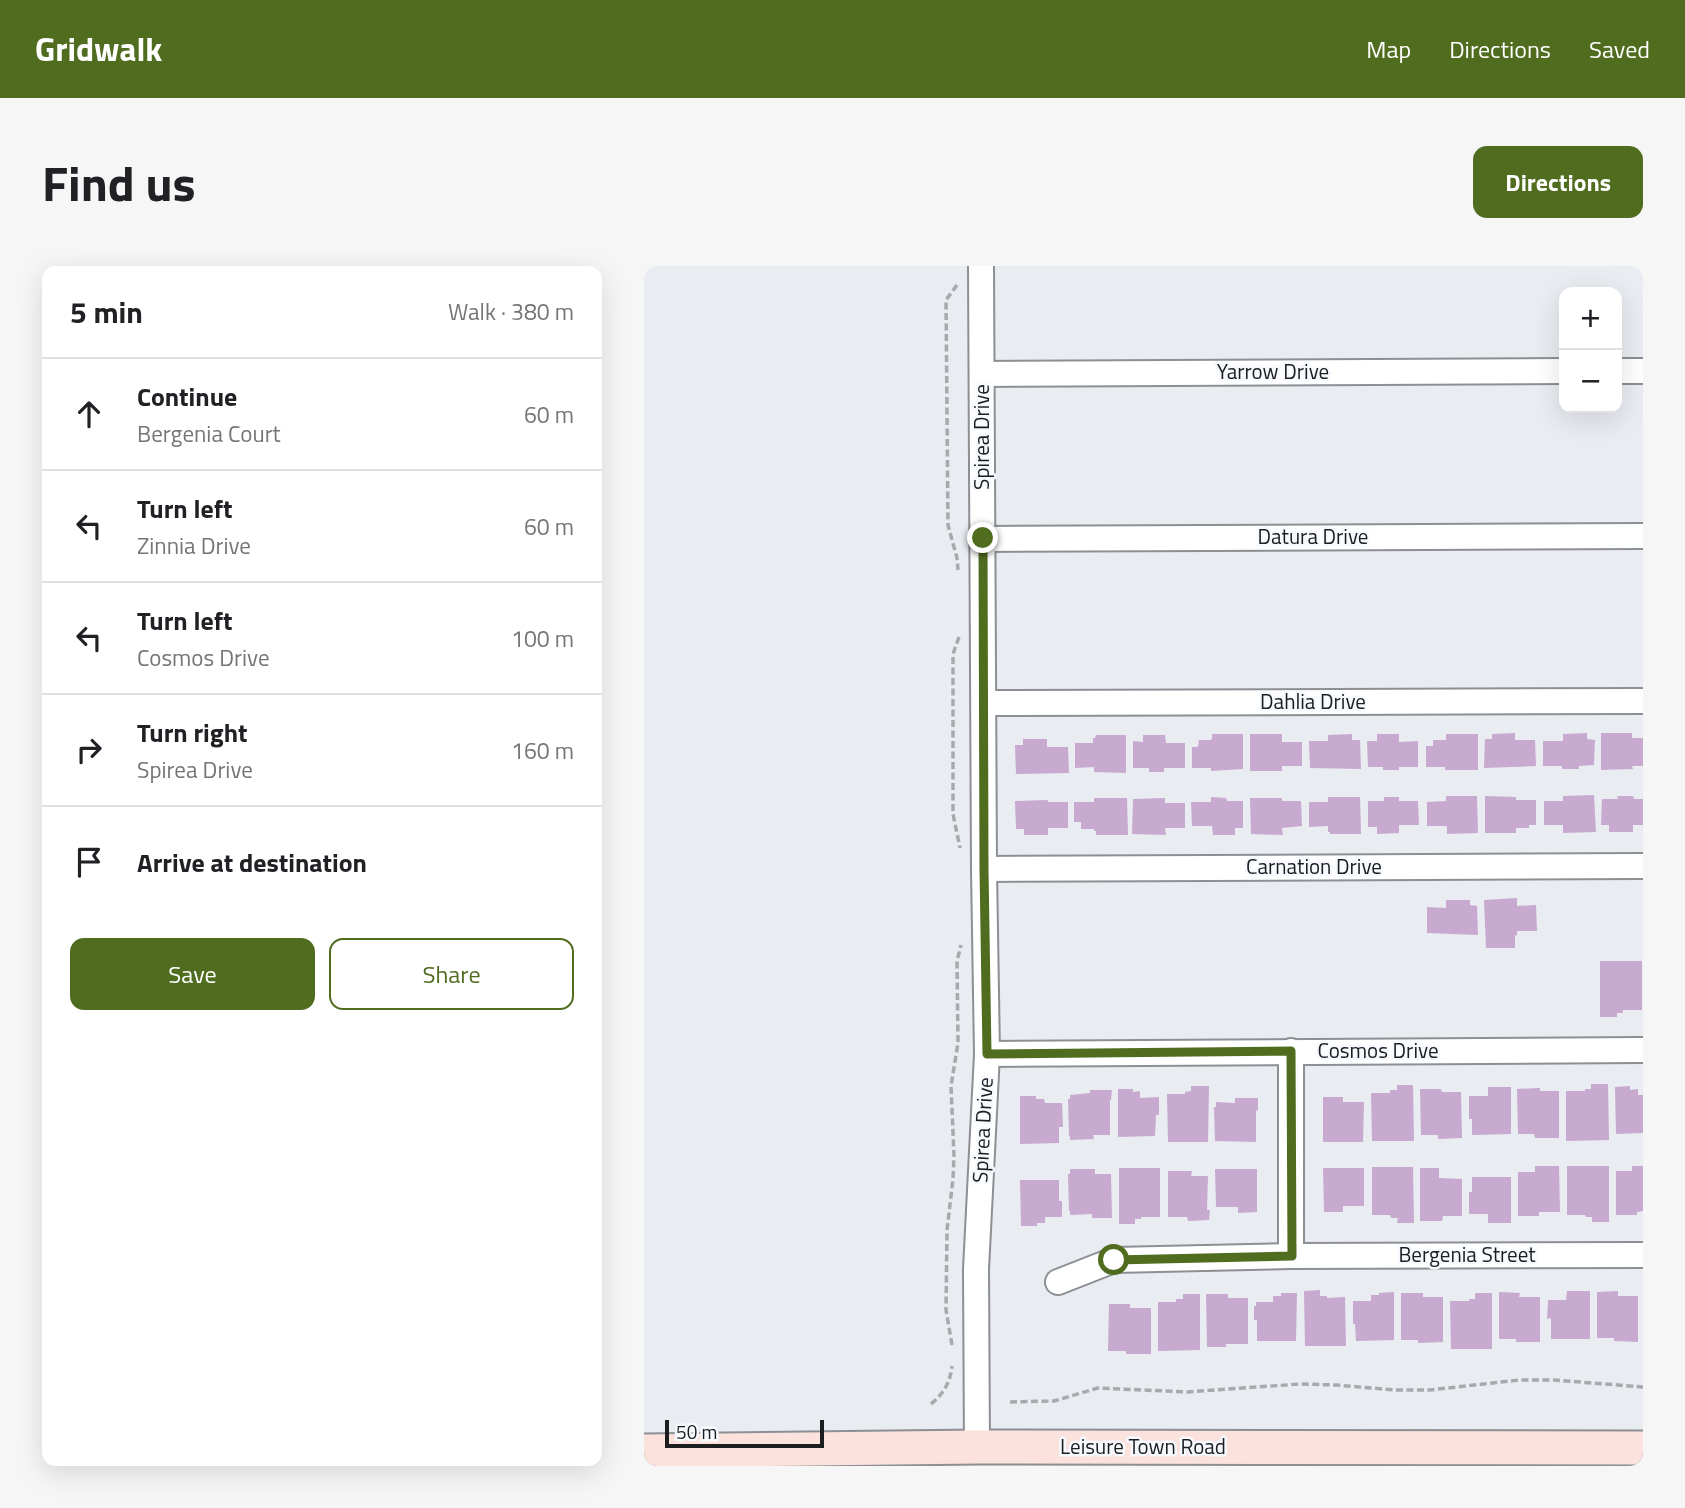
<!DOCTYPE html>
<html lang="en">
<head>
<meta charset="utf-8">
<style>
  :root { --surface:#fff; --page:#f6f6f6; --text:#202124; --muted:#757577; --line:#e0e0e0; --accent:#506c1f }
  body { margin:0; font-family:"Titillium Web",sans-serif; background:var(--page); color:var(--text) }
  .controls { position:absolute; right:21px; top:21px; display:grid; overflow:hidden; border-radius:14px; box-shadow:0 7px 28px #0002 }
  .controls button { width:63px; height:63px; display:grid; place-items:center; padding:0; border:0; border-bottom:2px solid var(--line); background:var(--surface); color:var(--text); font:35px sans-serif }
  .scale { position:absolute; left:21px; bottom:18px; width:159px; box-sizing:border-box; padding-left:7px; border:4px solid #1c1d1f; border-top:0; font-size:19px; line-height:24px; white-space:nowrap; color:#1c1d1f; -webkit-text-stroke:5px #f6faff; paint-order:stroke }
  .stop { position:absolute; width:21px; height:21px; margin:-16px; border:5px solid #506c1f; border-radius:50%; background:#fff }
  .stop.end { background:#506c1f; border-color:#fff; box-shadow:0 2px 7px #0008 }
  .list { margin:0; padding:0; list-style:none }
  h2 { display:flex; justify-content:space-between; align-items:center; height:91px; margin:0; padding:0 28px; font-size:30px }
  h2 small { font-size:23px; font-weight:400; color:var(--muted) }
  .list li { display:grid; grid-template-columns:46px 1fr auto; gap:21px; align-items:center; box-sizing:border-box; height:112px; padding:0 28px; border-top:2px solid var(--line) }
  .list b { display:block; font-size:26px; white-space:nowrap }
  .list p { margin:0; font-size:23px; white-space:nowrap; color:var(--muted) }
  .list em { font-size:23px; font-style:normal; color:var(--muted) }
  .actions { display:flex; gap:14px; padding:21px 28px }
  .actions a { flex:1; padding:16px 0; border:2px solid var(--accent); border-radius:14px; text-align:center; font-size:24px; color:var(--accent) }
  .actions .main { background:var(--accent); color:#fff }
  .icon { flex:none; width:38px; height:38px; fill:none; stroke:currentColor; stroke-width:2; stroke-linecap:round; stroke-linejoin:round }
  .map { position:relative; flex:none; width:999px; height:1200px; overflow:hidden; border-radius:14px }
  header { display:flex; align-items:center; gap:42px; box-sizing:border-box; height:98px; padding:0 35px; background:var(--accent); color:#fff }
  header strong { font-size:33px }
  nav { display:flex; gap:38px; margin-inline-start:auto; font-size:24px }
  .intro { display:flex; align-items:center; justify-content:space-between; box-sizing:border-box; height:168px; padding:0 42px }
  h1 { margin:0; font-size:49px }
  .button { padding:18px 32px; border-radius:14px; background:var(--accent); color:#fff; font-size:24px; font-weight:700 }
  main { display:flex; gap:42px; padding:0 42px }
  aside { flex:1; background:var(--surface); border-radius:14px; box-shadow:0 7px 28px #0002 }
  .map>svg:first-child { display:block }
  .building { fill:#c8a9d0 }
  .lines { fill:none; stroke-linecap:round; stroke-linejoin:round }
  .minor-casing { stroke:#8c8f93; stroke-width:28 }
  .secondary-casing { stroke:#8c8f93; stroke-width:37 }
  .path { stroke:#a7a9ad; stroke-width:3.5; stroke-dasharray:7 3.5; stroke-linecap:butt }
  .minor { stroke:#fff; stroke-width:24 }
  .secondary { stroke:#fbe2dd; stroke-width:33 }
  .route { stroke:#506c1f; stroke-width:9 }
  .labels { text-anchor:middle; stroke-width:5; stroke-linejoin:round; paint-order:stroke }
  .street-label { font-size:21px; fill:#1c1d1f; stroke:#f6faff }
</style>
</head>
<body>
<header>
<strong>Gridwalk</strong>
<nav><a>Map</a><a>Directions</a><a>Saved</a></nav>
</header>
<div class="intro"><h1>Find us</h1><a class="button">Directions</a></div>
<main>
<aside>
<h2>5 min<small>Walk · 380 m</small></h2>
<ul class="list">
<li><svg class="icon" aria-label="ahead" viewBox="0 0 24 24"><path d="M12 20V5M6 11l6-6 6 6"/></svg><div><b>Continue</b><p>Bergenia Court</p></div><em>60 m</em></li>
<li><svg class="icon" aria-label="left" viewBox="0 0 24 24"><path d="M17 20v-9H6M10 6l-5 5 5 5"/></svg><div><b>Turn left</b><p>Zinnia Drive</p></div><em>60 m</em></li>
<li><svg class="icon" aria-label="left" viewBox="0 0 24 24"><path d="M17 20v-9H6M10 6l-5 5 5 5"/></svg><div><b>Turn left</b><p>Cosmos Drive</p></div><em>100 m</em></li>
<li><svg class="icon" aria-label="right" viewBox="0 0 24 24"><path d="M7 20v-9h11M14 6l5 5-5 5"/></svg><div><b>Turn right</b><p>Spirea Drive</p></div><em>160 m</em></li>
<li><svg class="icon" aria-label="arrive" viewBox="0 0 24 24"><path d="M6 21V4h12l-3 4 3 4H6"/></svg><div><b>Arrive at destination</b></div></li>
</ul>
<div class="actions"><a class="main">Save</a><a>Share</a></div>
</aside>
<div class="map">
<svg width="999" height="1200" viewBox="0 0 999 1200">
  <rect width="100%" height="100%" fill="#e9ecf1"/>
  <g class="building">
    <polygon points="871,467 871,474 891,474 892,500 840,502 841,473 848,473 848,468"/>
    <polygon points="943,467 943,473 951,474 950,499 935,500 935,503 918,503 918,500 899,500 899,475 919,475 919,468"/>
    <polygon points="957,467 988,467 988,472 999,472 999,500 988,500 989,503 957,504"/>
    <polygon points="568,468 599,468 599,503 567,505 567,502 548,502 548,481 554,481 555,474 566,474 568,473"/>
    <polygon points="606,468 638,468 638,476 658,476 658,500 638,500 638,505 606,505"/>
    <polygon points="708,468 708,474 716,474 717,503 666,502 665,475 684,475 684,469"/>
    <polygon points="733,468 755,468 755,476 774,475 774,501 755,501 755,504 739,504 739,501 724,501 723,475 733,475"/>
    <polygon points="802,468 834,468 834,504 801,504 801,501 782,501 782,480 789,480 789,474 802,474"/>
    <polygon points="452,469 482,469 482,507 450,506 450,501 431,502 431,477 449,477 449,472 451,472"/>
    <polygon points="499,469 521,469 522,477 541,477 541,502 520,502 520,506 505,506 505,502 489,502 489,475 499,476"/>
    <polygon points="379,473 403,473 403,481 424,481 425,507 372,508 371,479 379,479"/>
    <polygon points="950,529 952,566 919,567 919,559 900,559 900,535 919,535 919,530"/>
    <polygon points="802,530 833,530 834,567 803,568 803,560 783,560 783,536 802,535"/>
    <polygon points="841,530 872,531 872,534 892,534 892,559 885,559 885,562 872,562 872,567 841,567"/>
    <polygon points="973,530 989,530 990,533 999,533 999,559 989,559 989,566 965,566 965,559 957,559 958,533 974,533"/>
    <polygon points="567,531 582,532 583,535 599,535 599,562 591,562 591,569 569,569 568,560 548,560 547,536 567,536"/>
    <polygon points="684,531 716,531 717,568 686,568 686,566 684,566 684,560 665,561 665,536 684,536"/>
    <polygon points="740,531 755,531 755,535 774,535 775,559 755,559 755,567 733,568 733,561 724,561 724,535 740,535"/>
    <polygon points="450,532 483,532 484,569 452,569 452,565 450,565 450,563 437,563 437,556 430,556 430,536 450,536"/>
    <polygon points="521,532 521,537 541,537 541,562 521,562 522,569 488,568 489,533"/>
    <polygon points="606,532 638,532 638,535 657,535 658,560 638,562 639,569 607,568"/>
    <polygon points="404,534 404,536 424,536 424,562 404,562 404,569 380,569 380,563 372,563 371,535"/>
    <polygon points="873,632 873,640 892,639 893,665 873,665 873,670 871,669 871,682 842,682 840,634"/>
    <polygon points="802,634 826,634 826,639 833,640 834,669 783,667 783,641 802,642"/>
    <polygon points="956,695 998,695 998,744 979,744 979,747 973,747 973,751 956,751"/>
    <polygon points="947,818 964,818 965,874 922,875 922,825 941,825 941,823 947,823"/>
    <polygon points="753,819 769,819 770,875 728,875 727,827 746,827 746,824 753,824"/>
    <polygon points="547,820 565,820 564,876 524,876 523,828 541,828 541,826 547,825"/>
    <polygon points="986,820 986,824 994,823 994,829 999,829 999,867 972,868 971,821"/>
    <polygon points="844,821 867,821 867,868 828,869 828,853 825,853 825,830 844,830"/>
    <polygon points="896,822 896,825 915,825 915,872 891,872 890,868 874,868 873,823"/>
    <polygon points="474,823 489,823 489,826 496,825 496,832 515,831 515,849 512,849 511,870 474,871"/>
    <polygon points="776,823 797,823 798,826 817,826 818,872 794,873 794,869 777,869"/>
    <polygon points="446,824 468,824 467,834 466,834 466,869 449,869 450,873 426,874 426,870 425,870 424,833 426,833 426,829 446,827"/>
    <polygon points="376,830 392,830 392,833 400,833 401,837 418,837 419,861 415,861 415,877 376,878"/>
    <polygon points="679,831 699,831 699,836 720,836 719,876 679,876"/>
    <polygon points="591,832 614,832 614,844 612,845 612,876 571,875 570,841 572,841 572,836 591,837"/>
    <polygon points="891,900 915,900 916,946 895,946 895,950 874,950 874,906 891,906"/>
    <polygon points="923,900 965,900 965,956 948,956 948,951 942,951 941,949 923,949"/>
    <polygon points="988,900 999,900 999,945 993,946 993,949 972,949 972,905 988,905"/>
    <polygon points="728,901 769,901 770,957 753,957 754,952 747,952 746,949 728,949"/>
    <polygon points="475,902 516,902 516,951 497,951 497,953 491,953 491,958 475,958"/>
    <polygon points="679,902 720,902 720,940 699,940 699,946 680,946"/>
    <polygon points="776,902 795,902 795,912 818,913 818,950 799,950 798,955 776,955"/>
    <polygon points="426,903 451,903 451,908 467,908 468,952 448,952 448,948 426,949 426,945 425,945 424,908 426,908"/>
    <polygon points="571,903 613,903 613,946 594,947 594,941 572,941"/>
    <polygon points="524,905 548,905 547,910 564,910 563,944 566,944 565,954 544,955 543,951 524,951"/>
    <polygon points="828,911 867,911 867,957 844,957 844,948 825,948 825,926 828,926"/>
    <polygon points="376,914 415,914 415,935 418,935 418,951 401,951 401,957 393,957 393,960 377,960"/>
    <polygon points="676,1024 676,1030 683,1030 683,1032 701,1031 702,1080 661,1080 660,1025"/>
    <polygon points="923,1025 946,1025 946,1073 907,1073 907,1052 903,1053 904,1034 922,1034"/>
    <polygon points="974,1025 974,1030 994,1030 994,1076 970,1075 970,1072 953,1072 953,1026"/>
    <polygon points="750,1026 750,1074 712,1075 711,1058 709,1058 709,1035 727,1035 727,1029 735,1029 735,1027"/>
    <polygon points="855,1026 876,1027 875,1031 896,1031 896,1076 872,1076 872,1073 855,1073"/>
    <polygon points="637,1027 653,1027 652,1075 613,1075 613,1054 610,1054 610,1040 612,1040 612,1036 629,1036 629,1030 637,1030"/>
    <polygon points="757,1027 779,1027 779,1031 799,1031 799,1076 774,1077 774,1074 757,1074"/>
    <polygon points="831,1027 848,1027 848,1083 807,1083 806,1035 825,1035 825,1033 831,1033"/>
    <polygon points="539,1028 556,1028 556,1084 514,1085 514,1036 532,1036 532,1033 539,1033"/>
    <polygon points="562,1028 584,1028 584,1032 604,1032 604,1078 582,1078 582,1081 563,1081"/>
    <polygon points="465,1038 486,1038 486,1042 507,1042 507,1088 482,1088 482,1085 464,1085"/>
  </g>
  <g class="lines">
    <defs>
      <g id="minor">
        <polyline points="973,105 999,105"/>
        <polyline points="338,108 920,105"/>
        <polyline points="339,273 999,270"/>
        <polyline points="340,437 999,435"/>
        <polyline points="340,603 999,600"/>
        <polyline points="647,785 647,990"/>
        <polyline points="343,788 999,784"/>
        <polyline points="414,1016 470,994 647,990 999,989"/>
        <polyline points="333,1181 332,1003 343,788 340,603 337,0"/>
      </g>
      <polyline id="secondary" points="0,1185 333,1181 999,1182"/>
    </defs>
    <use href="#minor" class="minor-casing"/>
    <use href="#secondary" class="secondary-casing"/>
    <g class="path">
      <polyline points="313,19 302,34 304,259 313,292 314,304"/>
      <polyline points="315,371 309,388 309,548 316,582"/>
      <polyline points="308,1079 302,1044 303,964 309,913 310,890 307,820 314,777 313,695 317,679"/>
      <polyline points="366,1136 410,1135 454,1122 544,1126 656,1118 692,1119 751,1124 786,1124 875,1114 910,1114 999,1121"/>
      <path d="M287 1138C300 1127 306 1117 308 1100"/>
    </g>
    <use href="#minor" class="minor"/>
    <use href="#secondary" class="secondary"/>
  </g>
  <g class="lines">
    <polyline class="route" points="339,272 340,603 343,788 647,785 648,990 470,994"/>
  </g>
  <g class="labels">
    <g class="street-label">
      <text x="629" y="113">Yarrow Drive</text>
      <text transform="translate(338 171) rotate(-90)" y="7">Spirea Drive</text>
      <text x="669" y="278">Datura Drive</text>
      <text x="669" y="443">Dahlia Drive</text>
      <text x="670" y="608">Carnation Drive</text>
      <text x="734" y="792">Cosmos Drive</text>
      <text transform="translate(339 864) rotate(-87)" y="7">Spirea Drive</text>
      <text x="823" y="996">Bergenia Street</text>
      <text x="499" y="1188">Leisure Town Road</text>
    </g>
  </g>
</svg>
<div class="controls">
<button>+</button>
<button>−</button>
</div>
<div class="scale">50 m</div>
<div class="stop" style="left:470px;top:994px"></div>
<div class="stop end" style="left:339px;top:272px"></div>
</div>
</main>
</body>
</html>
